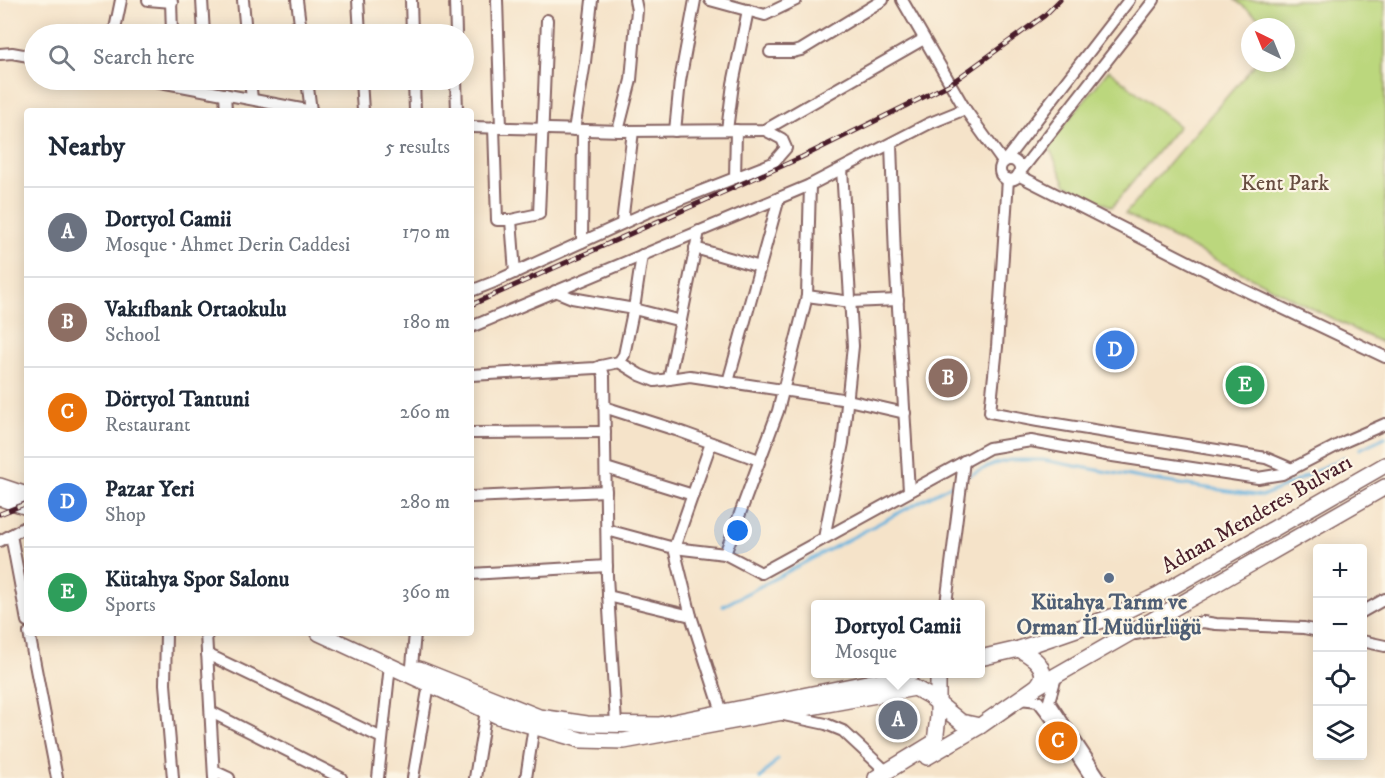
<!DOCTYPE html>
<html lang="en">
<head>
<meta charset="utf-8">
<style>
  :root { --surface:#fff; --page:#f2f2f3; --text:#1f2937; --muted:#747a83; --line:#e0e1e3; --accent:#0f766e }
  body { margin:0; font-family:"IM FELL DW Pica",serif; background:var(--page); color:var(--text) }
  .controls { position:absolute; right:18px; bottom:18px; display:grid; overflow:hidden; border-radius:6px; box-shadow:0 3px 15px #0003 }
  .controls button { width:54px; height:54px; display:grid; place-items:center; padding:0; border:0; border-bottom:2px solid var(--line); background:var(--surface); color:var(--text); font:30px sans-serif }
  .compass { position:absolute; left:1241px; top:18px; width:54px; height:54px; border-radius:50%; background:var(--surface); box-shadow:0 3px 15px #0003; rotate:317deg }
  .you { position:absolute; left:738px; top:531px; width:21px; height:21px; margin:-15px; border:4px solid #fff; border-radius:50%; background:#1a73e8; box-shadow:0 0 0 9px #1a73e833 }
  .badge { display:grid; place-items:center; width:39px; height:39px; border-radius:50%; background:var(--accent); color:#fff; font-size:20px; font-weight:700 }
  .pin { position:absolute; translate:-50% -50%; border:3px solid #fff; box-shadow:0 2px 6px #0006 }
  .popup { position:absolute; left:811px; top:600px; width:174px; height:78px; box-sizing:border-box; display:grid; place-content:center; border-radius:6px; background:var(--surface); filter:drop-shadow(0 2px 4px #0005); font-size:20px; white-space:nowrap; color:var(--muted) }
  .popup b { font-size:22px; color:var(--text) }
  .popup::after { content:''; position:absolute; left:50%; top:100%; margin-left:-12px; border:12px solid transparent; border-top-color:var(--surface) }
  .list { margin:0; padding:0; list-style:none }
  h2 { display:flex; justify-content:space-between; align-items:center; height:78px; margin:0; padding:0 24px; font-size:26px }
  h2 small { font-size:20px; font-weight:400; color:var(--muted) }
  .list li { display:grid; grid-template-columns:39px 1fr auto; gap:18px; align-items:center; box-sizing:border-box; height:90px; padding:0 24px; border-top:2px solid var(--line) }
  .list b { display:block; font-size:22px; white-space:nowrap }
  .list p { margin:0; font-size:20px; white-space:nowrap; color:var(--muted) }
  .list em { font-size:20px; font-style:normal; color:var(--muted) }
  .icon { flex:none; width:33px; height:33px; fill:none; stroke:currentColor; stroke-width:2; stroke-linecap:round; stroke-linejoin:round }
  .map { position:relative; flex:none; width:1385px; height:778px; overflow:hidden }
  .search { position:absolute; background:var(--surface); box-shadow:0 3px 15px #0003; left:24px; top:24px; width:450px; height:66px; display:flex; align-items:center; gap:15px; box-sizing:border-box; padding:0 21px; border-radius:33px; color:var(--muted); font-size:22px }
  .panel { position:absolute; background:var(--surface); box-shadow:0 3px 15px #0003; left:24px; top:108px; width:450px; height:528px; border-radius:6px }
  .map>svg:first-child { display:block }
  .green { fill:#bbd77d; stroke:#827b54; stroke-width:1.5 }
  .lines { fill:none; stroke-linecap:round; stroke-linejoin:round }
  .stream { stroke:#64b1de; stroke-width:3 }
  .minor-casing { stroke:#866462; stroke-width:14 }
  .secondary-casing { stroke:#866462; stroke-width:18 }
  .minor { stroke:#fff; stroke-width:10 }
  .secondary { stroke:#fff; stroke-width:15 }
  .rail-casing { stroke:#4a1f2b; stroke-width:5 }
  .rail { stroke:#fcf5e5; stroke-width:3; stroke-dasharray:9; stroke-linecap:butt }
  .service-dot { fill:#5c6f8a; stroke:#fcf5e5; stroke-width:2 }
  .labels { text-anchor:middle; stroke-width:4.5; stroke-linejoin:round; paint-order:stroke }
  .park-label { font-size:22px; fill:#664d40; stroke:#fcf5e5 }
  .street-label { font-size:22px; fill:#4a1f2b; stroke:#fcf5e5 }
  .service-label { font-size:22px; font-weight:bold; fill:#4e5e75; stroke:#fcf5e5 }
</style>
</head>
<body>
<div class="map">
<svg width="1385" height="778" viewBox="0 0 1385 778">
  <rect width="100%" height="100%" fill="#fcf5e5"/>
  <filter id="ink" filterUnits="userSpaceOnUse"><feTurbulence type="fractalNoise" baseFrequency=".0167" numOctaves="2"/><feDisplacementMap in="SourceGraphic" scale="12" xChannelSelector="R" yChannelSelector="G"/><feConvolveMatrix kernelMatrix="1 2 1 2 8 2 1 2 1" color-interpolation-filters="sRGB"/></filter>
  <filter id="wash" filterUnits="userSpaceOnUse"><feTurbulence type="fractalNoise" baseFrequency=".008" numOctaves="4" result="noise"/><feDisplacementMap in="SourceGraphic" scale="24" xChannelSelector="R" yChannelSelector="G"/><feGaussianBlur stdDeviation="1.35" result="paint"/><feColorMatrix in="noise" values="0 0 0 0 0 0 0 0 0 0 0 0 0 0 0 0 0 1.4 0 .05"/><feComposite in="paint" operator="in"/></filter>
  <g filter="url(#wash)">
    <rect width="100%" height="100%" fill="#f5e3c9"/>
    <g class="green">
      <polygon points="1235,0 1385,0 1385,344 1359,332 1125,214 1256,63 1286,63 1286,27 1271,27"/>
      <polygon points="1109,70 1179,126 1112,207 1066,185 1048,145"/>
    </g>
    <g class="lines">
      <g class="stream">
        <polyline points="1360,449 1385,437"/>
        <polyline points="970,475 994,464 1010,460 1043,460 1146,479 1262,496 1290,484 1344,457"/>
        <polyline points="723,606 955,483"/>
        <polyline points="760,778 778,759"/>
      </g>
    </g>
  </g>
  <g filter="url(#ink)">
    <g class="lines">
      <defs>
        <g id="minor">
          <polyline points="148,0 172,2"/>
          <polyline points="171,0 172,34"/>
          <polyline points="202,0 204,34"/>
          <polyline points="243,0 246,34"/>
          <polyline points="297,0 301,32"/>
          <polyline points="358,0 360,34"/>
          <polyline points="411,0 412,34"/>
          <polyline points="455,0 456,34"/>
          <polyline points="497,0 501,128"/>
          <polyline points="710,0 765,15 796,0"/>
          <polyline points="902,0 965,109 1003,162"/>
          <polyline points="114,34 121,0"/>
          <polyline points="212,34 246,33 300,27"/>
          <polyline points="770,52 793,52 801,50 883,0"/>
          <polyline points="0,54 12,53 34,57"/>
          <polyline points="150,80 312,111"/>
          <polyline points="250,80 252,99"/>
          <polyline points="307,80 311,111"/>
          <polyline points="361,80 363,111"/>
          <polyline points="414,80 415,111"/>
          <polyline points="456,80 457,111"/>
          <polyline points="225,94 226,111"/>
          <polyline points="471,127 623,131 765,130 924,39"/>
          <polyline points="494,127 497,220 511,220 515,273"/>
          <polyline points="574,130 585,62 592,0"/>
          <polyline points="727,130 733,84 748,10"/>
          <polyline points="618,131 631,80 637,10 635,0"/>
          <polyline points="675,131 680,81 695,0"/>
          <polyline points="891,144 895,258 909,491"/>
          <circle cx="1010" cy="170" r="10"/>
          <polyline points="1004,162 1129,0"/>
          <polyline points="1020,172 1154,0"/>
          <polyline points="1018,175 1240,288 1385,357"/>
          <polyline points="735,178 736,130"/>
          <polyline points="1008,179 997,347 990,412 1038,421 1266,458 1292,469"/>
          <polyline points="511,220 539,214 547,20"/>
          <polyline points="622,223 633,131"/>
          <polyline points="582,242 583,130"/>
          <polyline points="695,248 760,267"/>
          <polyline points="471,291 494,282 648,212 773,163 786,148 782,139 765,130"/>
          <polyline points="555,291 572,298 634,309 681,321"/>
          <polyline points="807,296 851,302 898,300"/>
          <polyline points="471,327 810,185 928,124 965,109"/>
          <polyline points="619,362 640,375 655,381 690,376 848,400 905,413"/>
          <polyline points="601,366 619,362 624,355 635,302 642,255"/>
          <polyline points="471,375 596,368 601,366 604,376 607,576 616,724"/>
          <polyline points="669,379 699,231"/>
          <polyline points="728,382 779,198"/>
          <polyline points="604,407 676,430 759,460"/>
          <polyline points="471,433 605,432"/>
          <polyline points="711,443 674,548 725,554 778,411 807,296 810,185"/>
          <polyline points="606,468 693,495"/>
          <polyline points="471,497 606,491"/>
          <polyline points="607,530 674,548 691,616 722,712"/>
          <polyline points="11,535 27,621"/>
          <polyline points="824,538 843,443 853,346 842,169"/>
          <polyline points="0,541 27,526"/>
          <polyline points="725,554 761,573 989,448 1031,441 1106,455 1258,478 1282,474 1346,441 1385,424"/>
          <polyline points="471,574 607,566"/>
          <polyline points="608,596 691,616"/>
          <polyline points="946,604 964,461"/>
          <polyline points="1362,612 1385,599"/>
          <polyline points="29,633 57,778"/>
          <polyline points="166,633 165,684 173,778"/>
          <polyline points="206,633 214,778"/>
          <polyline points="1135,634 1203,622 1216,624 1304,628 1318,631"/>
          <polyline points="1362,641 1385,646"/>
          <polyline points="207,654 382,738"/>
          <polyline points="412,666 415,633"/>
          <polyline points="1056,677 1049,701 1100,778"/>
          <polyline points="1020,699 1038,701 1062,732"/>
          <polyline points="211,712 341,778"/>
          <polyline points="784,715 826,724 843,731 887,772"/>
          <polyline points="1078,758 1091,778"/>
          <polyline points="214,771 229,778"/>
          <polyline points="378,778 390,665"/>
          <polyline points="413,778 429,684"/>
          <polyline points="475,778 486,710"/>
          <polyline points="526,778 534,726"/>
        </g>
        <g id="secondary">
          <polyline points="0,486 27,495"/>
          <polyline points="0,498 27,507"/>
          <polyline points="319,633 498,716 581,740 624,741 915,688 929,696 961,722 980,726 1036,687 1385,487"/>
          <path d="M1019 649C1029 655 1046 664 1042 679 1042 679 1037 687 1036 687"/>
          <polyline points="980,658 1019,649 1117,615 1158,595 1385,465"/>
          <polyline points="419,669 539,717 587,724 659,725 911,674"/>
          <polyline points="927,757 980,726"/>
          <polyline points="876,778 935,742 938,717 938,674"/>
        </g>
      </defs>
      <use href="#minor" class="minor-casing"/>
      <use href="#secondary" class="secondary-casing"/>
      <use href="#minor" class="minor"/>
      <use href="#secondary" class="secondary"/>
      <defs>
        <g id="rail">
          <polyline points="471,305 802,157 950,84 1044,16 1060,0"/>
          <polyline points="0,514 27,503"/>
        </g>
      </defs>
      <use href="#rail" class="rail-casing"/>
      <use href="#rail" class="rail"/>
    </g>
  </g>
  <circle class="service-dot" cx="1109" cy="578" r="6"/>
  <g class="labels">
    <g class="park-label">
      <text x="1285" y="190">Kent Park</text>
    </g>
    <g class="street-label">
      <text transform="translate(1256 513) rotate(-30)" y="8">Adnan Menderes Bulvarı</text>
    </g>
    <g class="service-label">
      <text x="1109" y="609">Kütahya Tarım ve<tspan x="1109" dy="25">Orman İl Müdürlüğü</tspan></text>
    </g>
  </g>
</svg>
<div class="controls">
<button>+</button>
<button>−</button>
<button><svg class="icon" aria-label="locate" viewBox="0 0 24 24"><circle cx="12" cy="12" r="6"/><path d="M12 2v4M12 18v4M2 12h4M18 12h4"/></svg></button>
<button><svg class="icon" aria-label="layers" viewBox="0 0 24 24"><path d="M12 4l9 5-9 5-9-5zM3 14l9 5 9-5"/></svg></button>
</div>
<svg class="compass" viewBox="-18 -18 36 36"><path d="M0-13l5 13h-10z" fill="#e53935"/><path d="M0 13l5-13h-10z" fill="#747a83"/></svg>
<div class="you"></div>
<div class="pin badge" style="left:898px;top:720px;background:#6b7280">A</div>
<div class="popup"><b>Dortyol Camii</b>Mosque</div>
<div class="pin badge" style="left:948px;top:378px;background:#8d6e63">B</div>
<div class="pin badge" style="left:1058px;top:741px;background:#e8710a">C</div>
<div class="pin badge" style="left:1115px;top:350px;background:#3f7fe0">D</div>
<div class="pin badge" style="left:1245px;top:385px;background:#2e9e5b">E</div>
<div class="search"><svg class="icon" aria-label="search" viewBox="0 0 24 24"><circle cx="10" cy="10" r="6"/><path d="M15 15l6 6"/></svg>Search here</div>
<section class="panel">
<h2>Nearby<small>5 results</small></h2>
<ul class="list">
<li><span class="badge" style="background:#6b7280">A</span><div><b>Dortyol Camii</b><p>Mosque · Ahmet Derin Caddesi</p></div><em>170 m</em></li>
<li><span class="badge" style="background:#8d6e63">B</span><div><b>Vakıfbank Ortaokulu</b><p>School</p></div><em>180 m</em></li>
<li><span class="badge" style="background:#e8710a">C</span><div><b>Dörtyol Tantuni</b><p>Restaurant</p></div><em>260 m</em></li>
<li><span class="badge" style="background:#3f7fe0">D</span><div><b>Pazar Yeri</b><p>Shop</p></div><em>280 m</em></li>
<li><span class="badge" style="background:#2e9e5b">E</span><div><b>Kütahya Spor Salonu</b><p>Sports</p></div><em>360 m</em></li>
</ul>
</section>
</div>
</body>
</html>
